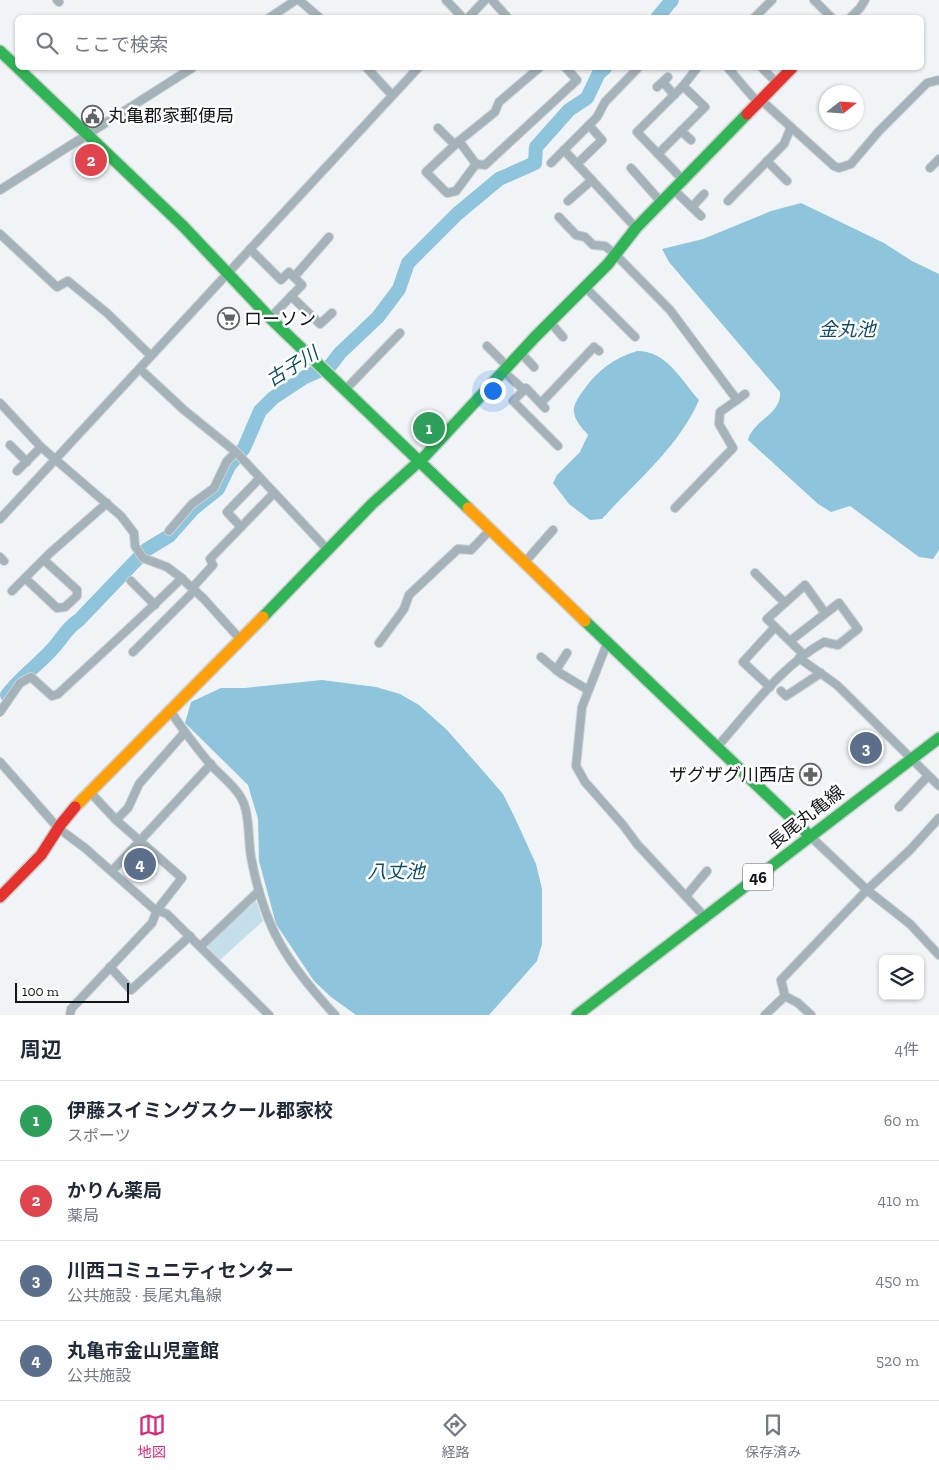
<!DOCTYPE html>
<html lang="ja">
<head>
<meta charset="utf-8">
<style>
  :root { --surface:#fff; --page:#f2f2f3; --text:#1f2937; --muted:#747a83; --line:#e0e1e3; --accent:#db2777 }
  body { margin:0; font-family:"Zilla Slab","Noto Sans JP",serif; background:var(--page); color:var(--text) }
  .controls { position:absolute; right:15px; bottom:15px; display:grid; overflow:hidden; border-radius:8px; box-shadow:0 1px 4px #0004 }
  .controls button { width:45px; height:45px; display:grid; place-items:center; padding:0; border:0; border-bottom:1px solid var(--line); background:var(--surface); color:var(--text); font:25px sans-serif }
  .compass { position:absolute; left:819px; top:85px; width:45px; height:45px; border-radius:50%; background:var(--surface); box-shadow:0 1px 4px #0004; rotate:73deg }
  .scale { position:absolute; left:15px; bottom:12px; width:114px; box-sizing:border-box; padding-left:5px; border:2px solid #141719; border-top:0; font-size:14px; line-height:18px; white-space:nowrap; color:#141719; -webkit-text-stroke:4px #fff; paint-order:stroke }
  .you { position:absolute; left:492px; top:390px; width:18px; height:18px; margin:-12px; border:4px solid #fff; border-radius:50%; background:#1a73e8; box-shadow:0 0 0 8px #1a73e833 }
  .badge { display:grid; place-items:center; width:32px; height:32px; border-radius:50%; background:var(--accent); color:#fff; font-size:16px; font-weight:700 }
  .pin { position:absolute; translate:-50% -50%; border:2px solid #fff; box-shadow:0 1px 5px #0006 }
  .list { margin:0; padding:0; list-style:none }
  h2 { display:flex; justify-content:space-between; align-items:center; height:65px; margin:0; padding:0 20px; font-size:21px }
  h2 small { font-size:16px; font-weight:400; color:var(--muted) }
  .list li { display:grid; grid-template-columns:32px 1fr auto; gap:15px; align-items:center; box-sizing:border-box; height:80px; padding:0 20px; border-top:1px solid var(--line) }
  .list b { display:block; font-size:19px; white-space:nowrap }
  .list p { margin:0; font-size:16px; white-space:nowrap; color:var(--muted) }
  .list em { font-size:16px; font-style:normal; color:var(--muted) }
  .icon { flex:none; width:28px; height:28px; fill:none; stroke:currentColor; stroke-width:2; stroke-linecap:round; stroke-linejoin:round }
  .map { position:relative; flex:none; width:939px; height:1015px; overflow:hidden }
  .search { position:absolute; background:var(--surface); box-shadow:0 1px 4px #0004; left:15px; right:15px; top:15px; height:55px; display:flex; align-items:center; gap:12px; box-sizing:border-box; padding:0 18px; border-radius:8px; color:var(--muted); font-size:19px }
  .sheet { height:385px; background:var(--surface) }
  nav { display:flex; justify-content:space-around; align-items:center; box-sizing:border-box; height:70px; border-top:1px solid var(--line); background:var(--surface); font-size:14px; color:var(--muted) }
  nav a { display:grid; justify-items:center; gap:2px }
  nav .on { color:var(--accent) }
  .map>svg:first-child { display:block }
  .green { fill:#c5dfea }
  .water { fill:#8fc5dc }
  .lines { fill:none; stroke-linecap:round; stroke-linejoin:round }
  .river { stroke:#8fc5dc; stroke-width:14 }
  .street-casing { stroke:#ced1d2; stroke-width:10 }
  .fast-casing { stroke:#ced1d2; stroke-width:14 }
  .slow-casing { stroke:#ced1d2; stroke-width:14 }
  .jam-casing { stroke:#ced1d2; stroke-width:14 }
  .street { stroke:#a4b3ba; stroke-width:8 }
  .fast { stroke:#30b455; stroke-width:11 }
  .slow { stroke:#ff9f0a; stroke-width:11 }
  .jam { stroke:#e5322d; stroke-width:11 }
  .labels { text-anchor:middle; stroke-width:5; stroke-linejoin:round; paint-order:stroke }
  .shield { fill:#fff; stroke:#5a5d5e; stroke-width:1 }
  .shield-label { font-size:16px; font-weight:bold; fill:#141719 }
  .poi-label { font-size:18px; fill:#141719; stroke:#fff; text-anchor:start }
  .street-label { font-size:18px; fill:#141719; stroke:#fff }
  .water-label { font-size:19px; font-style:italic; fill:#104f66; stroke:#fff }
</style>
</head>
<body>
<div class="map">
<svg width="939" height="1015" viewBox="0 0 939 1015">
  <rect width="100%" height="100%" fill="#f0f4f6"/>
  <polygon class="green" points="256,901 263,921 220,960 208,947 208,943"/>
  <g class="water">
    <path d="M801 203 884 243 912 261 939 274V550L933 559 919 557 850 506 831 512 818 504 748 440C753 420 782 414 780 392L669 262 662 249 703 239 771 211Z"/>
    <path d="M637 351C667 351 681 380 699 400 678 448 636 481 602 519L590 520 569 504 553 483 557 475 580 452 588 435C582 428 575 421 574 412 573 404 579 397 583 391 597 371 613 358 637 351Z"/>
    <polygon points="322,680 376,687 400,694 419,705 447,730 484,772 503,794 514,816 536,864 542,889 542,944 537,961 489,1015 356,1015 331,997 314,981 276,924 259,861 258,819 248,785 185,723 191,702 221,688 245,688"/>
  </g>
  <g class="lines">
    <g class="river">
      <polyline points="657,18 672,0"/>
      <path d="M7 695C22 675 40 664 56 645 64 635 68 627 79 620L146 550 169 536 193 509 218 489 229 466 244 448 260 411 273 398 305 377 330 366 340 353 378 317 399 289 408 263 457 214 499 179 535 163 536 147 569 110 587 98 599 73 605 68"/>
    </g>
    <defs>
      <g id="street">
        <polyline points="57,0 59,2"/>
        <polyline points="299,0 320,18"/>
        <polyline points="446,0 463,18"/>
        <polyline points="492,0 508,18"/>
        <polyline points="814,0 832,18"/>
        <polyline points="269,18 296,0"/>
        <polyline points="468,18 485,0"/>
        <polyline points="754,18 772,0"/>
        <polyline points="850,18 860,8 865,0"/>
        <polyline points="367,68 391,94"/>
        <polyline points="539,68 499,102 495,112 459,141 476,164 485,165 577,80 566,68"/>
        <polyline points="728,68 758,103"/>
        <polyline points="762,68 777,83"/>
        <polyline points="663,82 674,95"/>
        <polyline points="657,87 668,77"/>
        <polyline points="761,100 834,166 839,168 851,164 879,131 927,83 939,80"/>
        <polyline points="438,128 455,145"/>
        <polyline points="681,131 691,140"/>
        <polyline points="459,141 426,172 447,193 456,191 476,164"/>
        <polyline points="564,150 636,228"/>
        <polyline points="658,154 705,107 683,86"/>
        <polyline points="767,161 787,181"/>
        <polyline points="551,163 597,117 605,102 638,68"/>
        <polyline points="577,164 602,140 589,125"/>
        <polyline points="631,168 661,202"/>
        <polyline points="930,168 939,159"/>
        <polyline points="684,181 637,132 683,86 697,68"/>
        <polyline points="0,190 192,68"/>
        <polyline points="674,190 701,216"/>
        <polyline points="568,201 592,180"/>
        <polyline points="728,201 784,144 791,127"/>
        <polyline points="692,207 704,194"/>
        <polyline points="559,217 576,235 585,237 593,245 605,246 615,254 670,310 737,400 720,412 719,424 733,448 675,508"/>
        <polyline points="0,234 57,287 68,281 107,313 151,356"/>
        <polyline points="250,249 281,280 289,272 302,285 270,318"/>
        <polyline points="294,277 329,237"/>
        <polyline points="585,287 635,337"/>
        <polyline points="291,296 320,324 332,313"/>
        <polyline points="550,322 563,337"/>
        <polyline points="487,346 507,366"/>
        <polyline points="520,352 534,367"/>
        <polyline points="140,369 184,410 236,452 327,549"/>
        <polyline points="503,371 524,390"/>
        <polyline points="345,390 400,333"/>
        <polyline points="737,400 745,394"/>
        <polyline points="0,403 41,447 121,516 134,533 135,546 143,558 167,567 179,576 204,599 240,639"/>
        <polyline points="541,403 594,347 599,351"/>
        <polyline points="545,408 526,388 513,401 558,446"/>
        <polyline points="10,445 27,462"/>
        <polyline points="17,471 41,447"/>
        <polyline points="0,519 418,68"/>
        <polyline points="241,527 227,512 259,479"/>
        <polyline points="169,531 192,504 214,488 227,461 236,452"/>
        <polyline points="0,557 4,561"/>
        <polyline points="525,562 553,530"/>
        <polyline points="755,573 785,603"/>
        <polyline points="26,579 57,608 65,607 77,596 77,590 44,560"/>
        <polyline points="131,581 155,605"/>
        <polyline points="192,588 213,565 210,559 273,494"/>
        <polyline points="12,591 50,553 107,503"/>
        <polyline points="608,641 582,707 576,766 585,782 623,825 637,844 705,917"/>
        <polyline points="379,643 404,609 409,595 458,549 471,550 491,529"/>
        <polyline points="133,652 195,590"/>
        <polyline points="803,654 767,619 805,585 825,613"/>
        <polyline points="541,657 560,673 588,690"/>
        <polyline points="799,658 837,685 939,786"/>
        <polyline points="556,670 567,653"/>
        <polyline points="770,687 743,662 775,627"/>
        <polyline points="781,691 786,696 821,673"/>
        <path d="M0 712 20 683 31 677 52 696 58 694C100 655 141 618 182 578"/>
        <path d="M171 712C183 730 196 747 210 764 220 775 239 789 244 804 250 820 248 840 251 857 264 928 287 963 335 1015"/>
        <path d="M717 747C750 710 781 666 824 642L838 645 858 629 839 603 790 641"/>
        <polyline points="0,762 58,828 85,848 154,909 167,914 269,1015"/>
        <polyline points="899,807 928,776"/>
        <polyline points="116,820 128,808 139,784 185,732"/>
        <polyline points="810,836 867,890 910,924 939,955"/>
        <polyline points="112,871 211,764"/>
        <polyline points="686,896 707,871"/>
        <polyline points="201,946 259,891"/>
        <polyline points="110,967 131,990 190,936"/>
        <polyline points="70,1015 71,1009 152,923 157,910 182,878 116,820 89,791"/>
        <polyline points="765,1015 785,996"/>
        <polyline points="811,1015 798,1003 785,996 781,980 867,890 910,850 939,818"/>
      </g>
      <g id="fast">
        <polyline points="0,51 183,226 270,318 468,508"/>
        <polyline points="263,617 372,504 425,456 535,337 608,264 636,228 747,114"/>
        <polyline points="585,621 810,836"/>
        <polyline points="577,1015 939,738"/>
      </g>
      <g id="slow">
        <polyline points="468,508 585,621"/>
        <polyline points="75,807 263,617"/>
      </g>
      <g id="jam">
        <polyline points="747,114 792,68"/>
        <polyline points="0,897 41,855 61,824 75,807"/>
      </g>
    </defs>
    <use href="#street" class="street-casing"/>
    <use href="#fast" class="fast-casing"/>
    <use href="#slow" class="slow-casing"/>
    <use href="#jam" class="jam-casing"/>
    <use href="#street" class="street"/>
    <use href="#fast" class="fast"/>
    <use href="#slow" class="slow"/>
    <use href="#jam" class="jam"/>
  </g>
  <defs>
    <symbol id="civic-ring" viewBox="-11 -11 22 22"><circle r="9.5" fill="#fff" stroke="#616466" stroke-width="1.5"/><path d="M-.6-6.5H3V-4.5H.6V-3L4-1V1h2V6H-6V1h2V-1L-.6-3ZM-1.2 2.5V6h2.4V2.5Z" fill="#616466"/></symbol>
    <symbol id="supermarket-ring" viewBox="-11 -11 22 22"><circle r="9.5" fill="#fff" stroke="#616466" stroke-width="1.5"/><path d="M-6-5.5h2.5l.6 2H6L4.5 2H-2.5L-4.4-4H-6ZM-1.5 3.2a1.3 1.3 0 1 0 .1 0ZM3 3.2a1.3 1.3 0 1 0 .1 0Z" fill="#616466"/></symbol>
    <symbol id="pharmacy-ring" viewBox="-11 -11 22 22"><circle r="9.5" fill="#fff" stroke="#616466" stroke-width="1.5"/><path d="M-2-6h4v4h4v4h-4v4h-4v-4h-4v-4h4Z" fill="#616466"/></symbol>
  </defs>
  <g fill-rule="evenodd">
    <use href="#civic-ring" x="80" y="104" width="25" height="25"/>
    <use href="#supermarket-ring" x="216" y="306" width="25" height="25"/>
    <use href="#pharmacy-ring" x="798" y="762" width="25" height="25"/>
  </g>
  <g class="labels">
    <rect class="shield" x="743" y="863.5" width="30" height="27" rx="4"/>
    <g class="shield-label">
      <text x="758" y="883">46</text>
    </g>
    <g class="poi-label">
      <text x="108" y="122">丸亀郡家郵便局</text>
      <text x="244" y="325">ローソン</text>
      <text x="795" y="781" text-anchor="end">ザグザグ川西店</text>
    </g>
    <g class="street-label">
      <text transform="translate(806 817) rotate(-38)" y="6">長尾丸亀線</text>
    </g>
    <g class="water-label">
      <text x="847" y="336">金丸池</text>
      <text transform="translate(292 366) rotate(-32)" y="7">古子川</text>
      <text x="396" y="878">八丈池</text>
    </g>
  </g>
</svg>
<div class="controls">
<button><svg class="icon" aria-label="layers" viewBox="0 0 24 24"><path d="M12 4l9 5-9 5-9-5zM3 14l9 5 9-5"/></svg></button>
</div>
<svg class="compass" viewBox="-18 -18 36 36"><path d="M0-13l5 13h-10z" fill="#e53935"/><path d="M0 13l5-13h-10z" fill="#747a83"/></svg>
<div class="scale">100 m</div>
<div class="you"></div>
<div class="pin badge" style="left:429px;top:428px;background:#2e9e5b">1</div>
<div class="pin badge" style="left:91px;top:160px;background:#e0444e">2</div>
<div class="pin badge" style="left:866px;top:748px;background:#5c6f8a">3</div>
<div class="pin badge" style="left:140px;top:864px;background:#5c6f8a">4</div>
<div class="search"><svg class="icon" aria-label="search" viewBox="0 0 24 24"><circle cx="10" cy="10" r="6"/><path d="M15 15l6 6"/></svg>ここで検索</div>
</div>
<section class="sheet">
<h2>周辺<small>4件</small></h2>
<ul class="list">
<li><span class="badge" style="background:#2e9e5b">1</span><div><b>伊藤スイミングスクール郡家校</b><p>スポーツ</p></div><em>60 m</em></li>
<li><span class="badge" style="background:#e0444e">2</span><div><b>かりん薬局</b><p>薬局</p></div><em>410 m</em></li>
<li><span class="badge" style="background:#5c6f8a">3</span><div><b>川西コミュニティセンター</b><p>公共施設 · 長尾丸亀線</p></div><em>450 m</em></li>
<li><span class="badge" style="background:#5c6f8a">4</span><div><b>丸亀市金山児童館</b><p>公共施設</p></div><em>520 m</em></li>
</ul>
</section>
<nav>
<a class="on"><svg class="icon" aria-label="map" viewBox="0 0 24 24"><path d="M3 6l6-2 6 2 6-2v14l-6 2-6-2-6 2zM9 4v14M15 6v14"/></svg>地図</a>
<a><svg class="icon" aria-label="directions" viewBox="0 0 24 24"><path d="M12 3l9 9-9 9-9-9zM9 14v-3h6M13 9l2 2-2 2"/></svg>経路</a>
<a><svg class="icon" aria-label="saved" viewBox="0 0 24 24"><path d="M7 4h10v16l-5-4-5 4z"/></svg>保存済み</a>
</nav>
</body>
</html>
